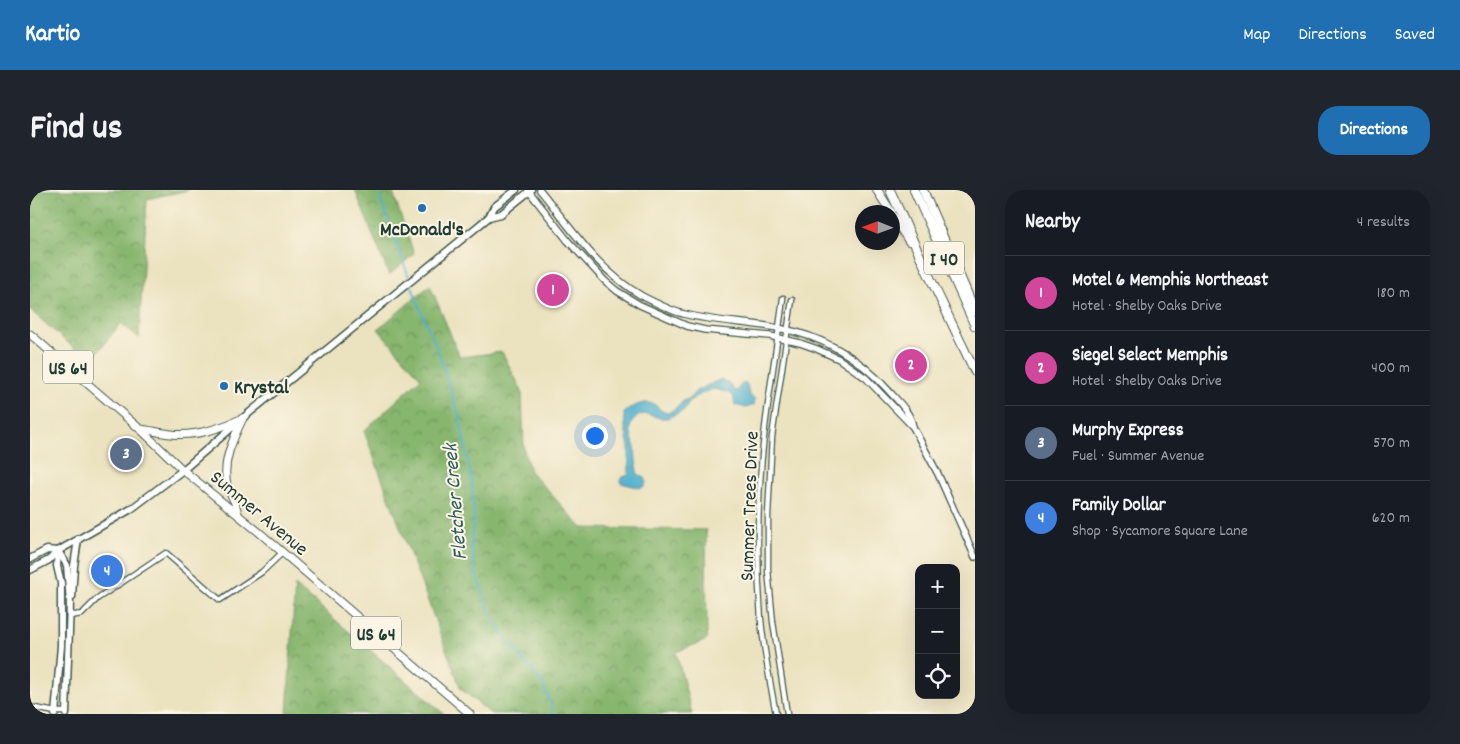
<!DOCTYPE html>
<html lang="en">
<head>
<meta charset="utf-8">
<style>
  :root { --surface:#171b24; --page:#20242c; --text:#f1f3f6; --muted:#9ea1a6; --line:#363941; --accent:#1f6fb2 }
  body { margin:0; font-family:Dekko,sans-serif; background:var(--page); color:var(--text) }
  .controls { position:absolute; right:15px; bottom:15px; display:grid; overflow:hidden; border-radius:10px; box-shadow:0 5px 20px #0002 }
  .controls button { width:45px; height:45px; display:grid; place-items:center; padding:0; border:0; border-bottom:1px solid var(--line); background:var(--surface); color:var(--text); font:25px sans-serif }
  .compass { position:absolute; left:825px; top:15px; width:45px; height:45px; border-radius:50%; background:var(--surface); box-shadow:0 5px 20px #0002; rotate:271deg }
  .you { position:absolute; left:564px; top:245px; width:18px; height:18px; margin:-12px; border:4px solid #fff; border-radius:50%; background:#1a73e8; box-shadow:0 0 0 8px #1a73e833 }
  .badge { display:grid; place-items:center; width:32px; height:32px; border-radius:50%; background:var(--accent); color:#fff; font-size:16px; font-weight:700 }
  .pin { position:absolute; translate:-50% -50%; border:2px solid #fff; box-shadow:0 1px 5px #0006 }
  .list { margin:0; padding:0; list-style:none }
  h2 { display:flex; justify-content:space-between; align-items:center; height:65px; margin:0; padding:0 20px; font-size:21px }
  h2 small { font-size:16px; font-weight:400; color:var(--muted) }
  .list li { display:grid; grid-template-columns:32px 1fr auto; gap:15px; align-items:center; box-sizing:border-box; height:75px; padding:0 20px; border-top:1px solid var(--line) }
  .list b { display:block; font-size:19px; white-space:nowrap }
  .list p { margin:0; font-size:16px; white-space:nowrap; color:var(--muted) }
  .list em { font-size:16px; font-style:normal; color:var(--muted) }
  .icon { flex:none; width:28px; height:28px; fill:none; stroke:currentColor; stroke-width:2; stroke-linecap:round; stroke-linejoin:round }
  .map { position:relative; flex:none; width:945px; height:524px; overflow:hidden; border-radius:20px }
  header { display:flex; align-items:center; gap:30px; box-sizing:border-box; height:70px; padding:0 25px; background:var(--accent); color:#fff }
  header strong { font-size:24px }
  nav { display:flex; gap:28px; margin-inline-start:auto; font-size:18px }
  .intro { display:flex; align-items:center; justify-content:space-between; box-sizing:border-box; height:120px; padding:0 30px }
  h1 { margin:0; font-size:35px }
  .button { padding:12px 22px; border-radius:20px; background:var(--accent); color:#fff; font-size:18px; font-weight:700 }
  main { display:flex; gap:30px; padding:0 30px }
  aside { flex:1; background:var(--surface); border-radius:20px; box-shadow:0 5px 20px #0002 }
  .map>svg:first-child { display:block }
  .forest { fill:url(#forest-crowns); stroke:#537a51 }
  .water { fill:#4eafcd; stroke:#367680 }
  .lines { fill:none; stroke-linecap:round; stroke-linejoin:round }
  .stream { stroke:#4eafcd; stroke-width:2 }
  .minor-casing { stroke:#3e5649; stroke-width:7 }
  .tertiary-casing { stroke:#3e5649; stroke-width:8 }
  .secondary-casing { stroke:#3e5649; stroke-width:9 }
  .primary-casing { stroke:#3e5649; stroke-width:9 }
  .motorway-casing { stroke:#3e5649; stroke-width:10 }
  .minor { stroke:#fff; stroke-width:4.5 }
  .tertiary { stroke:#fff; stroke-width:5.5 }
  .secondary { stroke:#fff; stroke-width:6 }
  .primary { stroke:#fff; stroke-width:7 }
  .motorway { stroke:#fff; stroke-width:8 }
  .poi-dot { fill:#1f6fb2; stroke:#fcf5e5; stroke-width:2 }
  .labels { text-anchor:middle; stroke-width:4; stroke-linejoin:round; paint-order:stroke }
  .shield { fill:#fcf5e5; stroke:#617469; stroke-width:1 }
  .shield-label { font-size:19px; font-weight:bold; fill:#1f3d34 }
  .poi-label { font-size:20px; font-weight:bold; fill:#1f3d34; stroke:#fcf5e5 }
  .street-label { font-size:20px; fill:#1f3d34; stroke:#fcf5e5 }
  .water-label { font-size:21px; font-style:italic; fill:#2d5f62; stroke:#fcf5e5 }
</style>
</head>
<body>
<header>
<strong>Kartio</strong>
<nav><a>Map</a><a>Directions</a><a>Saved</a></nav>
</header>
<div class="intro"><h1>Find us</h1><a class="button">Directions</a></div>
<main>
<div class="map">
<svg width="945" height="524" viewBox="0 0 945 524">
  <defs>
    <pattern id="forest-crowns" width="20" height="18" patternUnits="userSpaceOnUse" patternTransform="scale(1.25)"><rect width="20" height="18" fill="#87b66e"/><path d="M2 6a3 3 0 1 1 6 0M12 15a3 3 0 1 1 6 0" fill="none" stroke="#6e955b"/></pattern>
  </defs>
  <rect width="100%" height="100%" fill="#fcf5e5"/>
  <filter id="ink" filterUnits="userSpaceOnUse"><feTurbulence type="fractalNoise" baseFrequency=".02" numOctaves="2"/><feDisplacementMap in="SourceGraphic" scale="10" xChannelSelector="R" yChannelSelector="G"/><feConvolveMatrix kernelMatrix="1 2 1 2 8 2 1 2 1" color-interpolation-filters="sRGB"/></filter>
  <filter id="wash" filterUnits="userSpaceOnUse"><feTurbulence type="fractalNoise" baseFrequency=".0096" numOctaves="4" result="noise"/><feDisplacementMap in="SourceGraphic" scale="20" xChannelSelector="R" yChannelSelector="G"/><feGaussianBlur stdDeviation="1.12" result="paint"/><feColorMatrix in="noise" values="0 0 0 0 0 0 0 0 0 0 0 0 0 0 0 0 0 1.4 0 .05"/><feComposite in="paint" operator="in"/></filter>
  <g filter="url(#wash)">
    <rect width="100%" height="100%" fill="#ebe2bf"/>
    <g class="forest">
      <polygon points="0,0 158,0 117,9 109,148 91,133 60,172 0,120"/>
      <polygon points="325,0 362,0 384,64 359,85"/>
      <polygon points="400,95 430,167 472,162 492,201 494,260 500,281 552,338 676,340 677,450 646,462 662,524 461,524 431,499 334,241 391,188 348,139"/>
      <polygon points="265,395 414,524 257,524"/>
    </g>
    <path class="water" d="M691 189 698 193 705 201H707C710 196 711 192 717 194L719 205 725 209 724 215 716 218 705 215 703 205 697 202 683 199 673 203 659 211 655 220 637 228H630L616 224 610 225 605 228 601 234 600 240 605 258 607 282 609 285 615 288C617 292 616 296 611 298L591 293 590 291 591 288 598 285 599 282V257L595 238 594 223C601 217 615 209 625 215 630 218 631 222 638 223L649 216 653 211 660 208 666 201Z"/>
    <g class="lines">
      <g class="stream">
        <polyline points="347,0 380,90"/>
        <polyline points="381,94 393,126 405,153 430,229 441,288 444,323 441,353 446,384 460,423 482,457 513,494 524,524"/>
      </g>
    </g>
  </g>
  <g filter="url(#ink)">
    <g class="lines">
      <defs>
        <g id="minor">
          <polyline points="40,426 52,424 68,408 136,363 190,410 232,382 252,363"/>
          <polyline points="0,517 25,522 36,522"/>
          <path d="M746 524C740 493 734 461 731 430 727 380 727 328 731 278 735 221 746 165 753 108"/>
          <polyline points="757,524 743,432 738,380 738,326 742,247 762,110"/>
        </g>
        <g id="tertiary">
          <polyline points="498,0 538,51 575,91 587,101 610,115 657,136 675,140 740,146 770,153 787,159 809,169 836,188 883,237 908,284 945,367"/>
          <path d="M510 0C541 38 568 81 612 106 624 112 641 121 654 124 685 132 717 132 748 138 793 146 828 166 858 200 868 211 881 223 883 237"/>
        </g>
        <g id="secondary">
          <polyline points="459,27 471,24 501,0"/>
          <polyline points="28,361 37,375 40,413 36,524"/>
          <polyline points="0,369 17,360 28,361"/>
          <polyline points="0,380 19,370 28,361 101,319 153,280 213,228 453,32 459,27 464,17 486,0"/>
          <polyline points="42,407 44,376 48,349"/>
          <polyline points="25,524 31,456 31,393 27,376 28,362"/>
        </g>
        <g id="primary">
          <polyline points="0,144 110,239 153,280 230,343 440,524"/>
          <path d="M110 239C120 240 131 243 141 244 166 247 191 238 213 228"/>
          <path d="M208 324C207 319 206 314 203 309 201 304 198 300 197 295 192 271 203 249 213 228"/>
        </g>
        <g id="motorway">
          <polyline points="847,0 861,22"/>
          <polyline points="860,0 895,77 945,182"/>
          <polyline points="884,0 945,136"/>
          <polyline points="893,0 945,121"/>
          <polyline points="862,25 879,51"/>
        </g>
      </defs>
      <use href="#minor" class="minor-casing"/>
      <use href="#tertiary" class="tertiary-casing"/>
      <use href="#secondary" class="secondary-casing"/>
      <use href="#primary" class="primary-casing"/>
      <use href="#motorway" class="motorway-casing"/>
      <use href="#minor" class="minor"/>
      <use href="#tertiary" class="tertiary"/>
      <use href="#secondary" class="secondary"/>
      <use href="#primary" class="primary"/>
      <use href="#motorway" class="motorway"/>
    </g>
  </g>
  <g class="poi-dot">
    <circle cx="392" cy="18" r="5"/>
    <circle cx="194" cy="196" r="5"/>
  </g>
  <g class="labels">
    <g class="shield">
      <rect x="894" y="51.5" width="40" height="33" rx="4"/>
      <rect x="13" y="160.5" width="50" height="33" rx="4"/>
      <rect x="321" y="426.5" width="50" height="33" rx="4"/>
    </g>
    <g class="shield-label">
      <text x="914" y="75">I 40</text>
      <text x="38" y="184">US 64</text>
      <text x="346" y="450">US 64</text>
    </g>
    <g class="poi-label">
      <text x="392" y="45">McDonald's</text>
      <text x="204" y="203" text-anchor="start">Krystal</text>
    </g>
    <g class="street-label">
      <text transform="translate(718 316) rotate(-88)" y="7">Summer Trees Drive</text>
      <text transform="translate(230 322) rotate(40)" y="7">Summer Avenue</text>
    </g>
    <g class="water-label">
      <text transform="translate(424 312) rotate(-95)" y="7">Fletcher Creek</text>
    </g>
  </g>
</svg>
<div class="controls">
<button>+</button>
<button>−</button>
<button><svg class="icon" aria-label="locate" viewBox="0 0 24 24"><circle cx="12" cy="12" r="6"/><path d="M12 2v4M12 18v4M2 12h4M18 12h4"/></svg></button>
</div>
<svg class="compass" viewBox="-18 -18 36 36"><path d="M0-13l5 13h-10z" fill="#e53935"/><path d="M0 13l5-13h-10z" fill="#9ea1a6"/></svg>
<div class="you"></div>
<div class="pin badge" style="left:523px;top:100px;background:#d1479c">1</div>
<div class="pin badge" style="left:881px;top:175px;background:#d1479c">2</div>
<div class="pin badge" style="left:96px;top:264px;background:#5c6f8a">3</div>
<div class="pin badge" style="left:77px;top:381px;background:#3f7fe0">4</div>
</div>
<aside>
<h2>Nearby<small>4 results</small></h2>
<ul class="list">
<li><span class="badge" style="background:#d1479c">1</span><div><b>Motel 6 Memphis Northeast</b><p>Hotel · Shelby Oaks Drive</p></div><em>180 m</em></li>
<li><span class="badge" style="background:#d1479c">2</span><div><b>Siegel Select Memphis</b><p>Hotel · Shelby Oaks Drive</p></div><em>400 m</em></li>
<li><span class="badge" style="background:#5c6f8a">3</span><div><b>Murphy Express</b><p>Fuel · Summer Avenue</p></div><em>570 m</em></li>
<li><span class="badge" style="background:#3f7fe0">4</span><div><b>Family Dollar</b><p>Shop · Sycamore Square Lane</p></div><em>620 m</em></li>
</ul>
</aside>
</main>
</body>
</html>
